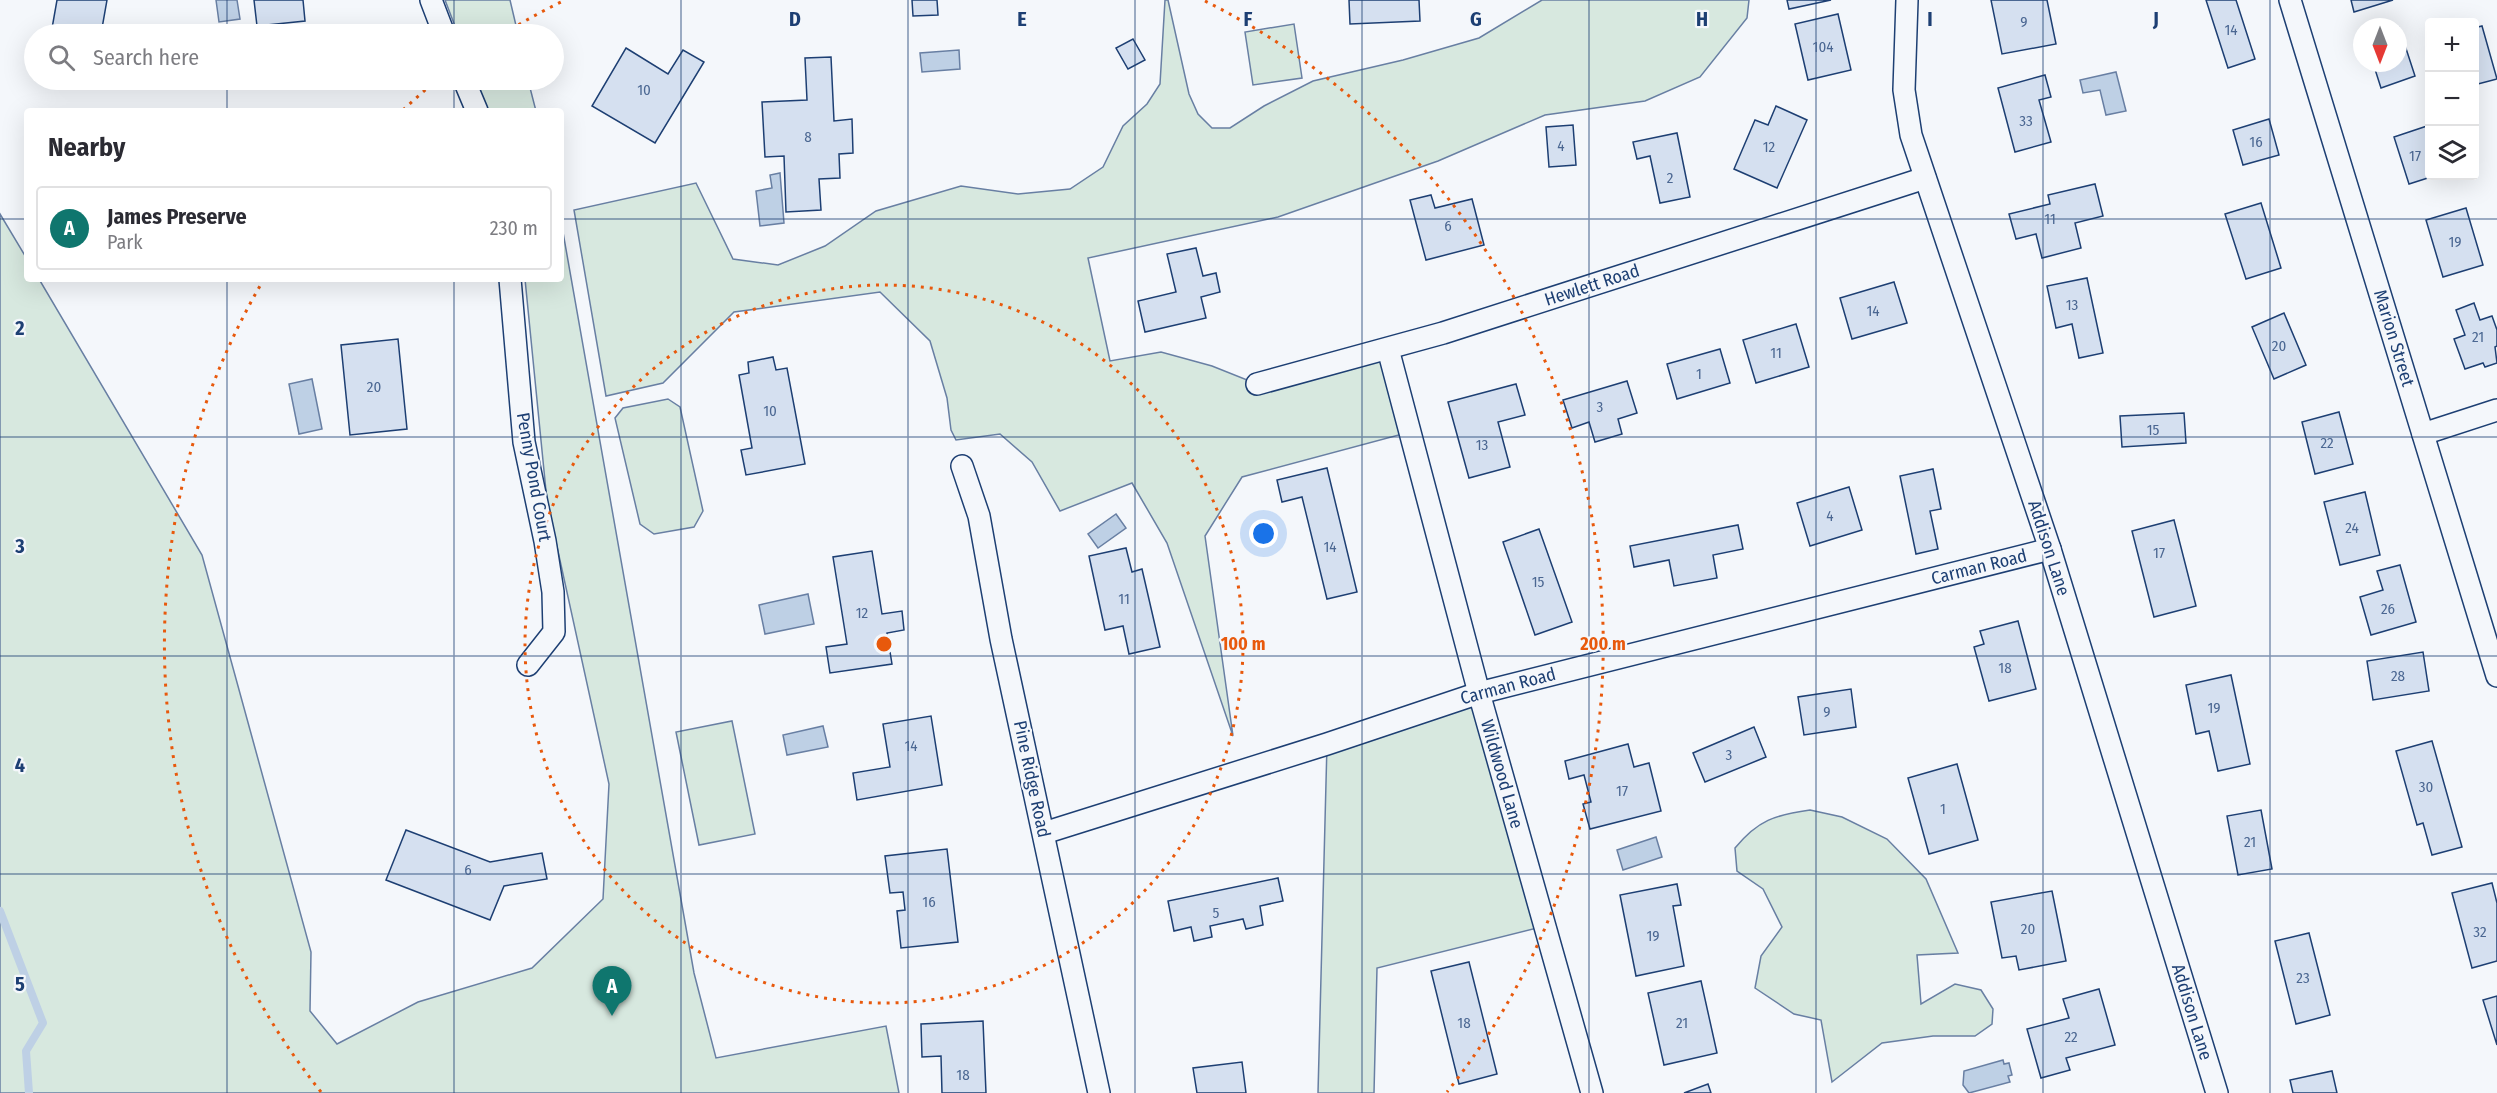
<!DOCTYPE html>
<html lang="en">
<head>
<meta charset="utf-8">
<style>
  :root { --surface:#fff; --page:#f2f2f3; --text:#2b2b33; --muted:#7c7c81; --line:#e1e1e2; --accent:#0f766e }
  body { margin:0; font-family:"Fira Sans Condensed",sans-serif; background:var(--page); color:var(--text) }
  .controls { position:absolute; right:18px; top:18px; display:grid; overflow:hidden; border-radius:6px; box-shadow:0 6px 24px #0002 }
  .controls button { width:54px; height:54px; display:grid; place-items:center; padding:0; border:0; border-bottom:2px solid var(--line); background:var(--surface); color:var(--text); font:30px sans-serif }
  .compass { position:absolute; left:2353px; top:18px; width:54px; height:54px; border-radius:50%; background:var(--surface); box-shadow:0 6px 24px #0002; rotate:180deg }
  .you { position:absolute; left:1264px; top:534px; width:21px; height:21px; margin:-15px; border:4px solid #fff; border-radius:50%; background:#1a73e8; box-shadow:0 0 0 9px #1a73e833 }
  .badge { display:grid; place-items:center; width:39px; height:39px; border-radius:50%; background:var(--accent); color:#fff; font-size:20px; font-weight:700 }
  .pin { position:absolute; translate:-50% -50px; filter:drop-shadow(0 2px 3px #0008) }
  .pin::after { content:''; position:absolute; top:32px; width:21px; height:18px; background:inherit; clip-path:polygon(0 0,100% 0,50% 100%) }
  .list { margin:0; padding:0; list-style:none }
  h2 { display:flex; justify-content:space-between; align-items:center; height:78px; margin:0; padding:0 24px; font-size:26px }
  h2 small { font-size:20px; font-weight:400; color:var(--muted) }
  .list li { display:grid; grid-template-columns:39px 1fr auto; gap:18px; align-items:center; box-sizing:border-box; height:84px; margin:0 12px 12px; padding:0 12px; border:2px solid var(--line); border-radius:6px }
  .list b { display:block; font-size:22px; white-space:nowrap }
  .list p { margin:0; font-size:20px; white-space:nowrap; color:var(--muted) }
  .list em { font-size:20px; font-style:normal; color:var(--muted) }
  .icon { flex:none; width:33px; height:33px; fill:none; stroke:currentColor; stroke-width:2; stroke-linecap:round; stroke-linejoin:round }
  .map { position:relative; flex:none; width:2497px; height:1093px; overflow:hidden }
  .search { position:absolute; background:var(--surface); box-shadow:0 6px 24px #0002; left:24px; top:24px; width:540px; height:66px; display:flex; align-items:center; gap:15px; box-sizing:border-box; padding:0 21px; border-radius:33px; color:var(--muted); font-size:22px }
  .panel { position:absolute; background:var(--surface); box-shadow:0 6px 24px #0002; left:24px; top:108px; width:540px; height:174px; border-radius:6px }
  .map>svg:first-child { display:block }
  .green { fill:#d7e8df; stroke:#687fa3; stroke-width:1.5 }
  .water { fill:#bed0e5; stroke:#687fa3; stroke-width:1.5 }
  .lines { fill:none; stroke-linecap:round; stroke-linejoin:round }
  .stream { stroke:#bed0e5; stroke-width:8 }
  .building { fill:#d5e0f0; stroke:#1d3f73; stroke-width:1.5 }
  .street-casing { stroke:#1d3f73; stroke-width:24 }
  .street { stroke:#f4f7fb; stroke-width:21 }
  .grid { fill:none; stroke:#1d3f73; stroke-width:1.5; stroke-opacity:0.55 }
  .ring { fill:none; stroke:#e8590c; stroke-width:3; stroke-dasharray:3 6 }
  .labels { text-anchor:middle; stroke-width:4.5; stroke-linejoin:round; paint-order:stroke }
  .number-label { font-size:15px; fill:#4b6792 }
  .street-label { font-size:18px; fill:#1d3f73; stroke:#f4f7fb }
  .grid-label { font-size:20px; text-anchor:middle; font-weight:bold; fill:#1d3f73; stroke:#f4f7fb; stroke-width:4.5; stroke-linejoin:round; paint-order:stroke }
  .centre { fill:#e8590c; stroke:#f4f7fb; stroke-width:3 }
  .ring-label { font-size:18px; text-anchor:middle; font-weight:bold; fill:#e8590c; stroke:#f4f7fb; stroke-width:4.5; stroke-linejoin:round; paint-order:stroke }
</style>
</head>
<body>
<div class="map">
<svg width="2497" height="1093" viewBox="0 0 2497 1093">
  <rect width="100%" height="100%" fill="#f4f7fb"/>
  <g class="green">
    <polygon points="445,0 510,0 518,34 458,34"/>
    <polygon points="1165,0 1168,0 1189,94 1198,114 1212,128 1230,128 1264,106 1313,81 1403,60 1479,38 1542,0 1749,0 1747,18 1700,77 1645,101 1545,115 1438,161 1278,217 1088,258 1110,361 1161,352 1212,366 1257,384 1388,349 1410,432 1242,477 1205,536 1233,736 1167,543 1132,483 1060,511 1032,462 1000,434 956,440 951,430 947,398 930,341 880,292 734,312 663,383 606,396 574,210 696,183 733,259 778,265 825,246 876,211 961,186 1018,194 1070,189 1103,167 1123,126 1147,104 1160,84"/>
    <polygon points="1294,24 1302,78 1253,85 1245,32"/>
    <polygon points="475,80 528,80 536,111 487,111"/>
    <polygon points="0,214 27,259 27,279 39,279 202,555 311,952 310,1011 337,1044 418,1002 532,968 603,899 609,784 547,501 525,279 561,279 561,221 694,973 716,1058 886,1026 899,1093 0,1093"/>
    <polygon points="668,399 680,407 703,511 694,527 654,534 640,524 615,418 623,408"/>
    <polygon points="1479,693 1545,926 1377,968 1374,1093 1318,1093 1327,744"/>
    <polygon points="732,721 755,834 699,845 676,732"/>
    <path d="M1810 810 1842 817 1887 839 1926 879 1958 953 1917 955 1921 1004 1955 984 1981 990 1993 1009 1992 1024 1975 1036H1933L1882 1043 1832 1082 1821 1020 1794 1014 1755 988 1761 956 1782 927 1763 889 1737 871 1735 848C1758 820 1775 815 1810 810Z"/>
  </g>
  <g class="water">
    <polygon points="216,0 237,0 240,19 219,22"/>
    <polygon points="959,50 960,69 922,72 920,53"/>
    <polygon points="2116,72 2126,111 2106,115 2100,90 2083,93 2080,80"/>
    <polygon points="780,173 784,223 760,226 756,191 772,188 770,175"/>
    <polygon points="312,379 322,429 299,434 289,384"/>
    <polygon points="1116,514 1126,528 1098,548 1088,534"/>
    <polygon points="808,594 814,624 765,634 759,605"/>
    <polygon points="823,726 828,747 787,755 783,735"/>
    <polygon points="1656,837 1662,857 1623,870 1617,850"/>
    <polygon points="2003,1060 2004,1064 2009,1063 2012,1075 2008,1076 2010,1082 1969,1093 1963,1085 1964,1071"/>
  </g>
  <g class="lines">
    <polyline class="stream" points="0,911 43,1023 26,1051 29,1093"/>
  </g>
  <g class="building">
    <polygon points="57,0 107,0 101,34 51,34"/>
    <polygon points="254,0 303,0 305,21 257,26"/>
    <polygon points="912,0 937,0 938,15 913,16"/>
    <polygon points="1349,0 1419,0 1420,21 1350,24"/>
    <polygon points="1787,0 1831,0 1789,9"/>
    <polygon points="1991,0 2047,0 2056,44 2002,54"/>
    <polygon points="2206,0 2236,0 2255,59 2228,68"/>
    <polygon points="2351,0 2393,0 2354,12"/>
    <polygon points="1838,14 1851,70 1808,80 1795,24"/>
    <polygon points="2482,26 2497,79 2474,85 2474,28"/>
    <polygon points="2399,27 2415,76 2381,88 2373,63 2398,63"/>
    <polygon points="1133,39 1145,60 1128,69 1116,48"/>
    <polygon points="626,48 668,74 683,50 704,62 655,143 592,106"/>
    <polygon points="831,57 834,121 852,119 853,153 839,154 840,178 819,179 821,210 786,212 784,156 765,157 762,102 807,100 805,58"/>
    <polygon points="2045,75 2051,97 2039,100 2051,142 2015,152 1998,88"/>
    <polygon points="1776,106 1807,120 1777,188 1734,169 1755,120 1768,125"/>
    <polygon points="2269,119 2279,155 2243,165 2233,130"/>
    <polygon points="1573,125 1576,165 1549,167 1546,127"/>
    <polygon points="2427,126 2430,134 2430,176 2434,176 2409,184 2394,137"/>
    <polygon points="1677,133 1690,197 1660,203 1650,156 1637,159 1633,142"/>
    <polygon points="2095,184 2103,216 2075,223 2081,248 2042,258 2036,234 2016,239 2009,214 2050,204 2048,195"/>
    <polygon points="1431,195 1435,208 1472,199 1484,245 1426,260 1410,200"/>
    <polygon points="2261,203 2281,268 2246,279 2225,214"/>
    <polygon points="2466,208 2483,265 2443,277 2426,220"/>
    <polygon points="1196,248 1203,276 1216,273 1220,292 1201,297 1206,318 1145,332 1138,301 1176,292 1167,254"/>
    <polygon points="2087,278 2103,353 2079,358 2072,324 2056,328 2047,286"/>
    <polygon points="1894,282 1907,323 1852,339 1840,298"/>
    <polygon points="2474,303 2480,320 2492,316 2497,330 2497,346 2495,347 2497,363 2485,367 2483,363 2465,369 2454,339 2465,335 2456,310"/>
    <polygon points="2284,313 2306,365 2274,379 2252,327"/>
    <polygon points="1796,324 1809,367 1756,383 1743,340"/>
    <polygon points="398,339 407,429 350,435 341,345"/>
    <polygon points="1720,349 1730,383 1677,399 1667,364"/>
    <polygon points="773,357 776,370 787,368 805,464 746,475 741,450 752,448 739,375 749,373 748,362"/>
    <polygon points="1627,381 1637,413 1618,419 1622,434 1595,442 1589,422 1572,428 1563,400"/>
    <polygon points="1516,384 1525,415 1498,422 1510,467 1469,478 1448,402"/>
    <polygon points="2339,412 2353,464 2315,474 2302,422"/>
    <polygon points="2184,413 2186,443 2122,447 2120,416"/>
    <polygon points="1327,468 1357,592 1327,599 1302,497 1282,502 1277,480"/>
    <polygon points="1933,469 1941,509 1930,511 1938,549 1916,554 1900,476"/>
    <polygon points="1849,487 1862,530 1810,546 1797,503"/>
    <polygon points="2365,492 2380,555 2340,565 2324,502"/>
    <polygon points="2174,520 2196,606 2154,617 2132,531"/>
    <polygon points="1738,525 1743,549 1713,555 1717,578 1674,586 1669,560 1634,567 1630,546"/>
    <polygon points="1539,529 1572,622 1535,635 1503,542"/>
    <polygon points="1126,548 1132,572 1142,569 1160,647 1129,654 1123,626 1105,630 1089,556"/>
    <polygon points="872,551 882,614 902,611 904,630 887,633 892,664 830,673 826,647 847,644 833,557"/>
    <polygon points="2400,565 2416,622 2371,635 2360,597 2383,590 2377,571"/>
    <polygon points="2018,621 2036,689 1989,701 1974,647 1984,644 1980,631"/>
    <polygon points="2423,652 2429,691 2373,700 2367,661"/>
    <polygon points="2231,675 2250,764 2218,771 2209,731 2196,734 2186,685"/>
    <polygon points="1851,689 1856,727 1804,735 1798,697"/>
    <polygon points="931,716 942,785 857,800 853,773 890,767 883,724"/>
    <polygon points="1754,727 1766,757 1705,782 1693,753"/>
    <polygon points="2432,741 2462,847 2432,855 2423,823 2417,825 2396,751"/>
    <polygon points="1628,744 1634,767 1649,763 1661,811 1590,829 1583,804 1591,802 1584,775 1569,779 1565,761"/>
    <polygon points="1957,764 1978,840 1929,854 1908,778"/>
    <polygon points="2261,810 2272,869 2238,875 2227,816"/>
    <polygon points="406,830 490,862 542,853 547,879 504,886 490,920 386,880"/>
    <polygon points="947,849 958,942 901,948 897,911 905,910 903,892 890,893 885,856"/>
    <polygon points="1278,878 1283,901 1260,906 1263,925 1246,929 1243,919 1210,926 1212,937 1194,941 1191,927 1174,931 1168,901"/>
    <polygon points="2492,883 2497,903 2497,961 2472,968 2452,893"/>
    <polygon points="1677,884 1681,905 1673,906 1684,966 1636,976 1620,895"/>
    <polygon points="2052,891 2066,961 2019,970 2016,956 2002,958 1991,902"/>
    <polygon points="2309,933 2330,1015 2296,1024 2275,941"/>
    <polygon points="1469,962 1497,1074 1459,1084 1431,971"/>
    <polygon points="1701,981 1717,1053 1664,1065 1648,993"/>
    <polygon points="2099,989 2115,1045 2066,1058 2070,1070 2041,1078 2027,1029 2069,1018 2063,999"/>
    <polygon points="2497,996 2497,1045 2483,1000"/>
    <polygon points="983,1021 986,1093 942,1093 941,1056 922,1057 921,1024"/>
    <polygon points="1242,1062 1246,1093 1197,1093 1193,1068"/>
    <polygon points="2332,1071 2337,1093 2293,1093 2290,1080"/>
    <polygon points="1708,1084 1711,1093 1684,1093"/>
  </g>
  <g class="lines">
    <defs>
      <g id="street">
        <polyline points="431,0 444,34"/>
        <polyline points="1907,0 1904,90 1911,135 2050,549 2217,1093"/>
        <polyline points="2290,0 2497,676"/>
        <polyline points="464,80 477,111"/>
        <polyline points="510,279 524,442 545,541 553,592 554,632 528,665"/>
        <polyline points="1388,349 1479,693 1592,1093"/>
        <polyline points="1257,384 1443,333 1925,178"/>
        <polyline points="2423,434 2497,410"/>
        <polyline points="962,466 979,516 1001,639 1099,1093"/>
        <polyline points="1044,833 1327,744 1479,693 2050,549"/>
      </g>
    </defs>
    <use href="#street" class="street-casing"/>
    <use href="#street" class="street"/>
  </g>
  <path class="grid" d="M227 0V34M454 0V34M681 0V1093M908 0V1093M1135 0V1093M1362 0V1093M1589 0V1093M1816 0V1093M2043 0V1093M2270 0V1093M227 80V111M454 80V111M0 219H27M561 219H2497M227 279V1093M454 279V1093M0 437H2497M0 656H2497M0 874H2497"/>
  <g class="ring">
    <circle cx="884" cy="644" r="359"/>
    <path d="M321 1092A719 719 0 0 1 264 279M403 110A719 719 0 0 1 436 81M503 34A719 719 0 0 1 563 1M1205 1A719 719 0 0 1 1447 1092"/>
  </g>
  <g class="labels">
    <g class="number-label">
      <text x="2024" y="27">9</text>
      <text x="2231" y="35">14</text>
      <text x="1823" y="52">104</text>
      <text x="644" y="95">10</text>
      <text x="2026" y="126">33</text>
      <text x="808" y="142">8</text>
      <text x="2256" y="147">16</text>
      <text x="1561" y="151">4</text>
      <text x="1769" y="152">12</text>
      <text x="2415" y="161">17</text>
      <text x="1670" y="183">2</text>
      <text x="2050" y="224">11</text>
      <text x="1448" y="231">6</text>
      <text x="2455" y="247">19</text>
      <text x="2072" y="310">13</text>
      <text x="1873" y="316">14</text>
      <text x="2478" y="342">21</text>
      <text x="2279" y="351">20</text>
      <text x="1776" y="358">11</text>
      <text x="1699" y="379">1</text>
      <text x="374" y="392">20</text>
      <text x="1600" y="412">3</text>
      <text x="770" y="416">10</text>
      <text x="2153" y="435">15</text>
      <text x="2327" y="448">22</text>
      <text x="1482" y="450">13</text>
      <text x="1830" y="521">4</text>
      <text x="2352" y="533">24</text>
      <text x="1330" y="552">14</text>
      <text x="2159" y="558">17</text>
      <text x="1538" y="587">15</text>
      <text x="1124" y="604">11</text>
      <text x="2388" y="614">26</text>
      <text x="862" y="618">12</text>
      <text x="2005" y="673">18</text>
      <text x="2398" y="681">28</text>
      <text x="2214" y="713">19</text>
      <text x="1827" y="717">9</text>
      <text x="911" y="751">14</text>
      <text x="1729" y="760">3</text>
      <text x="2426" y="792">30</text>
      <text x="1622" y="796">17</text>
      <text x="1943" y="814">1</text>
      <text x="2250" y="847">21</text>
      <text x="468" y="875">6</text>
      <text x="929" y="907">16</text>
      <text x="1216" y="918">5</text>
      <text x="2028" y="934">20</text>
      <text x="2480" y="937">32</text>
      <text x="1653" y="941">19</text>
      <text x="2303" y="983">23</text>
      <text x="1464" y="1028">18</text>
      <text x="1682" y="1028">21</text>
      <text x="2071" y="1042">22</text>
      <text x="963" y="1080">18</text>
    </g>
    <g class="street-label">
      <text transform="translate(1592 285) rotate(-18)" y="6">Hewlett Road</text>
      <text transform="translate(2394 338) rotate(73)" y="6">Marion Street</text>
      <text transform="translate(534 477) rotate(80)" y="6">Penny Pond Court</text>
      <text transform="translate(2049 548) rotate(72)" y="6">Addison Lane</text>
      <text transform="translate(1979 567) rotate(-14)" y="6">Carman Road</text>
      <text transform="translate(1508 686) rotate(-15)" y="6">Carman Road</text>
      <text transform="translate(1502 774) rotate(74)" y="6">Wildwood Lane</text>
      <text transform="translate(1032 779) rotate(78)" y="6">Pine Ridge Road</text>
      <text transform="translate(2192 1012) rotate(73)" y="6">Addison Lane</text>
    </g>
  </g>
  <g class="grid-label">
    <text x="795" y="26">D</text>
    <text x="1022" y="26">E</text>
    <text x="1248" y="26">F</text>
    <text x="1476" y="26">G</text>
    <text x="1702" y="26">H</text>
    <text x="1930" y="26">I</text>
    <text x="2156" y="26">J</text>
    <text x="20" y="335">2</text>
    <text x="20" y="553">3</text>
    <text x="20" y="772">4</text>
    <text x="20" y="991">5</text>
  </g>
  <circle cx="884" cy="644" r="9" class="centre"/>
  <g class="ring-label">
    <text x="1243" y="650">100 m</text>
    <text x="1603" y="650">200 m</text>
  </g>
</svg>
<div class="controls">
<button>+</button>
<button>−</button>
<button><svg class="icon" aria-label="layers" viewBox="0 0 24 24"><path d="M12 4l9 5-9 5-9-5zM3 14l9 5 9-5"/></svg></button>
</div>
<svg class="compass" viewBox="-18 -18 36 36"><path d="M0-13l5 13h-10z" fill="#e53935"/><path d="M0 13l5-13h-10z" fill="#7c7c81"/></svg>
<div class="you"></div>
<div class="pin badge" style="left:612px;top:1016px">A</div>
<div class="search"><svg class="icon" aria-label="search" viewBox="0 0 24 24"><circle cx="10" cy="10" r="6"/><path d="M15 15l6 6"/></svg>Search here</div>
<section class="panel">
<h2>Nearby<small></small></h2>
<ul class="list">
<li><span class="badge">A</span><div><b>James Preserve</b><p>Park</p></div><em>230 m</em></li>
</ul>
</section>
</div>
</body>
</html>
